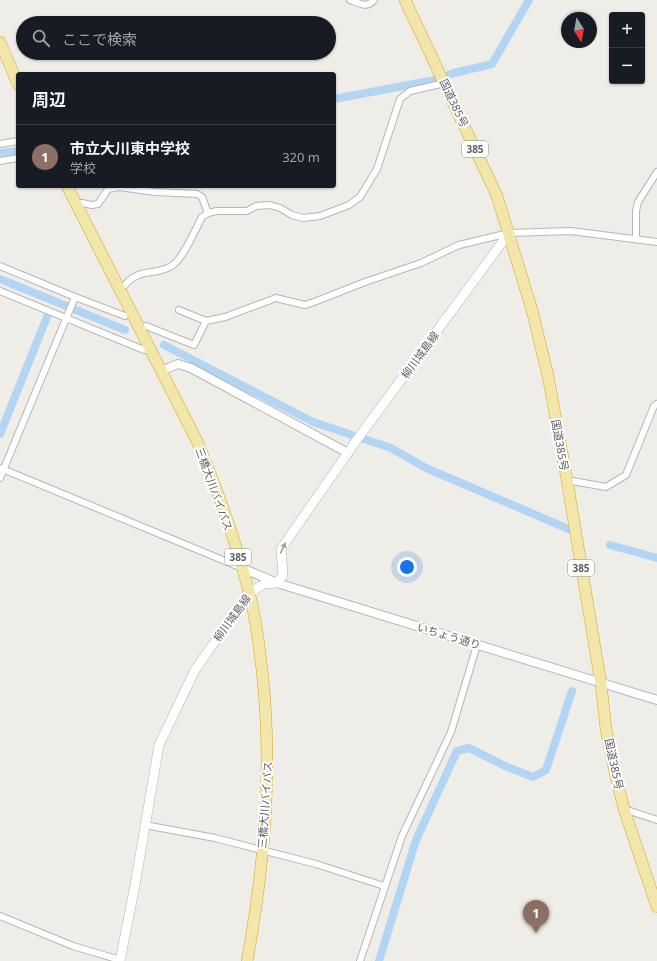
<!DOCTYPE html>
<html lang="ja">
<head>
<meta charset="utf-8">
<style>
  :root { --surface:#171b24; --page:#20242c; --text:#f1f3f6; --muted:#9ea1a6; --line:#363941; --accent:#d45848 }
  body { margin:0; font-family:"Noto Sans","Noto Sans JP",sans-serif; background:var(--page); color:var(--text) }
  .controls { position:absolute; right:12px; top:12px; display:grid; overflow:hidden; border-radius:4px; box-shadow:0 1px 3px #0004 }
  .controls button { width:36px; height:36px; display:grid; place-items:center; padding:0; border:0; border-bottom:1px solid var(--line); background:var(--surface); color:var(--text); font:20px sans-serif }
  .compass { position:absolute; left:561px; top:12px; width:36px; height:36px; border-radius:50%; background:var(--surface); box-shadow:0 1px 3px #0004; rotate:169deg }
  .you { position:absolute; left:407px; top:567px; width:14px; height:14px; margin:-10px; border:3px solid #fff; border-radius:50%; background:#1a73e8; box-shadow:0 0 0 6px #1a73e833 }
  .badge { display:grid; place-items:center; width:26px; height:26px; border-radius:50%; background:var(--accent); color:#fff; font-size:13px; font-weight:700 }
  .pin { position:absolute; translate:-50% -33px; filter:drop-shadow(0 1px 2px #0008) }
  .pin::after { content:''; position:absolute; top:21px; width:14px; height:12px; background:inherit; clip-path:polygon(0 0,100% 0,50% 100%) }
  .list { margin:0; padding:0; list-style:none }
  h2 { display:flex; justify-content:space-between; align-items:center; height:52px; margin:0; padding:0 16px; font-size:17px }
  h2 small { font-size:13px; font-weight:400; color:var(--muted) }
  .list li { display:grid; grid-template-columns:26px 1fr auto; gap:12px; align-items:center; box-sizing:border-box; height:64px; padding:0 16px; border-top:1px solid var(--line) }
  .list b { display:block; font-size:15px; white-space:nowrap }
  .list p { margin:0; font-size:13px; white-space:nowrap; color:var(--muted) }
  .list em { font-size:13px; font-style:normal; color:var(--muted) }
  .icon { flex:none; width:22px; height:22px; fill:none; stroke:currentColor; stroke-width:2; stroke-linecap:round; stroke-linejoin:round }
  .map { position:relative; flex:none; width:657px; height:961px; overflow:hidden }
  .search { position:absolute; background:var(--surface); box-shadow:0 1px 3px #0004; left:16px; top:16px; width:320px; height:44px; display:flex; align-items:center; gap:10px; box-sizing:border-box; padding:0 14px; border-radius:22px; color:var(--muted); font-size:15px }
  .panel { position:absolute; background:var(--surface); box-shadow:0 1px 3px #0004; left:16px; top:72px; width:320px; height:116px; border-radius:4px }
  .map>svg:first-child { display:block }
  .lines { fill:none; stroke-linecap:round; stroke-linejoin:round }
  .canal { stroke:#b2d5f4; stroke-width:8 }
  .minor-casing { stroke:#b4b6ba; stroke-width:8 }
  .tertiary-casing { stroke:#b4b6ba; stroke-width:10 }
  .secondary-casing { stroke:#b3b5ba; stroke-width:10 }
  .trunk-casing { stroke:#d9a51d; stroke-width:12 }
  .minor { stroke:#fff; stroke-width:6 }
  .tertiary { stroke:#fff; stroke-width:8 }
  .secondary { stroke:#fff; stroke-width:9 }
  .trunk { stroke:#f2e6aa; stroke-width:11 }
  .oneway { fill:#9fa0a3 }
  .labels { text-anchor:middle; stroke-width:4; stroke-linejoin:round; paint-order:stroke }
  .shield { fill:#fff; stroke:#8f9093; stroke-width:1 }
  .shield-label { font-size:10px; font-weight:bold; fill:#5f6165 }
  .street-label { font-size:11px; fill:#5f6165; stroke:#fff }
</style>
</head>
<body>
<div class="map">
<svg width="657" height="961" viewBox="0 0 657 961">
  <rect width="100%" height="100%" fill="#efede7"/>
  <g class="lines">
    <g class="canal">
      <polyline points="334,99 435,80 454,73 492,64 529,0"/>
      <polyline points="0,153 18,151"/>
      <polyline points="0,279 125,330"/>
      <polyline points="164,345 313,422 391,448 426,468 571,530"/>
      <polyline points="0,434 47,317"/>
      <polyline points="610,545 657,558"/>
      <polyline points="379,961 416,840 457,751 469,748 505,766 533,777 546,770 572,691"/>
    </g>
    <defs>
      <g id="minor">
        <path d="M350 0C359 3 367 9 374 0"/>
        <polyline points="0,144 18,141"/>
        <polyline points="0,161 18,158"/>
        <polyline points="82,203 92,205 98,204 108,189 119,187 155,192 197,194 202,197 208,213"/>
        <polyline points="636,238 636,211 638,202 657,172"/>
        <polyline points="0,266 75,297"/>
        <path d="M125 285C141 266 156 277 173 265 184 257 195 230 202 217L208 213 217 211H247L256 206 270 205 280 208 292 215 303 218 320 216 349 205 360 197 377 169 400 99 410 91 445 83"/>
        <polyline points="0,291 144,350"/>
        <polyline points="179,310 206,321 225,317 276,298 305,305 314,302 365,282 421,263 459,245 509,233 571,231 657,242"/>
        <polyline points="146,326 194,345 206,321"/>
        <polyline points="0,468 242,568"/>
        <polyline points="0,478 75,297 125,316"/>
        <polyline points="567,480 606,487 626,475 654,406 657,404"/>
        <polyline points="624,809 657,820"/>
        <polyline points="145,825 215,838 316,864 384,886"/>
        <polyline points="0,916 73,946 120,960"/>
        <polyline points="360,961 402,836 451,732 477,645"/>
      </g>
      <g id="tertiary">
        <polyline points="161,371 178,364 191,368 348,453"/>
        <polyline points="242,568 277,583 657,700"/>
      </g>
      <polyline id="secondary" points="120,961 135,885 159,745 195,670 249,593 264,584 277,583 283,575 281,549 356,441 509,233"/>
      <g id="trunk">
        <polyline points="405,0 497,196 532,310 548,376 567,480 601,684 606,729 615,773 624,809 657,907"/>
        <polyline points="0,42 18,84"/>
        <path d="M67 186 197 441C217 489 236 542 249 592 256 617 259 644 262 670 273 767 265 865 247 961"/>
      </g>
    </defs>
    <use href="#minor" class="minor-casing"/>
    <use href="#tertiary" class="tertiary-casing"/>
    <use href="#secondary" class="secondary-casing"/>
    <use href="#trunk" class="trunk-casing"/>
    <use href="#minor" class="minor"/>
    <use href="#tertiary" class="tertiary"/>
    <use href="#secondary" class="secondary"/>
    <use href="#trunk" class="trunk"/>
  </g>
  <defs><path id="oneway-solid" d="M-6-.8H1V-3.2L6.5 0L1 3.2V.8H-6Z"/></defs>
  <use class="oneway" href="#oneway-solid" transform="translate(283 548) rotate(-65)"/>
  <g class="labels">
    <g class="shield">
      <rect x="462" y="141" width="26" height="16" rx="3"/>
      <rect x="225" y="549" width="26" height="16" rx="3"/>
      <rect x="568" y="560" width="26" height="16" rx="3"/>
    </g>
    <g class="shield-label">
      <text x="475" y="153">385</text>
      <text x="238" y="561">385</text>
      <text x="581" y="572">385</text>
    </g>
    <g class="street-label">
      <text transform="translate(454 103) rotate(65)" y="4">国道385号</text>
      <text transform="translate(420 355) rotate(-54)" y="4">柳川城島線</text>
      <text transform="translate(560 445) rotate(80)" y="4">国道385号</text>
      <text transform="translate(214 489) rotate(70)" y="4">三橋大川バイパス</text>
      <text transform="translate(232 618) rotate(-54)" y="4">柳川城島線</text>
      <text transform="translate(449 636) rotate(17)" y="4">いちょう通り</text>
      <text transform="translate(614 764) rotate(78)" y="4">国道385号</text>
      <text transform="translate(265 805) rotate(-86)" y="4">三橋大川バイパス</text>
    </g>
  </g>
</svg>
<div class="controls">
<button>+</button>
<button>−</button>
</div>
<svg class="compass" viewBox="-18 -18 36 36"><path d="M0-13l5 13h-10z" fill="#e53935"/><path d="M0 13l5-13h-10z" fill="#9ea1a6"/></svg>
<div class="you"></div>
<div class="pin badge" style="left:536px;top:933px;background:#8d6e63">1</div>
<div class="search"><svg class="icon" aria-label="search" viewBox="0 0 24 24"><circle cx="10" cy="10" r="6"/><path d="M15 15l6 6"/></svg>ここで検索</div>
<section class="panel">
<h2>周辺<small></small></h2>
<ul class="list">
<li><span class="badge" style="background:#8d6e63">1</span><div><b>市立大川東中学校</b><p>学校</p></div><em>320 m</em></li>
</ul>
</section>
</div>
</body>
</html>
